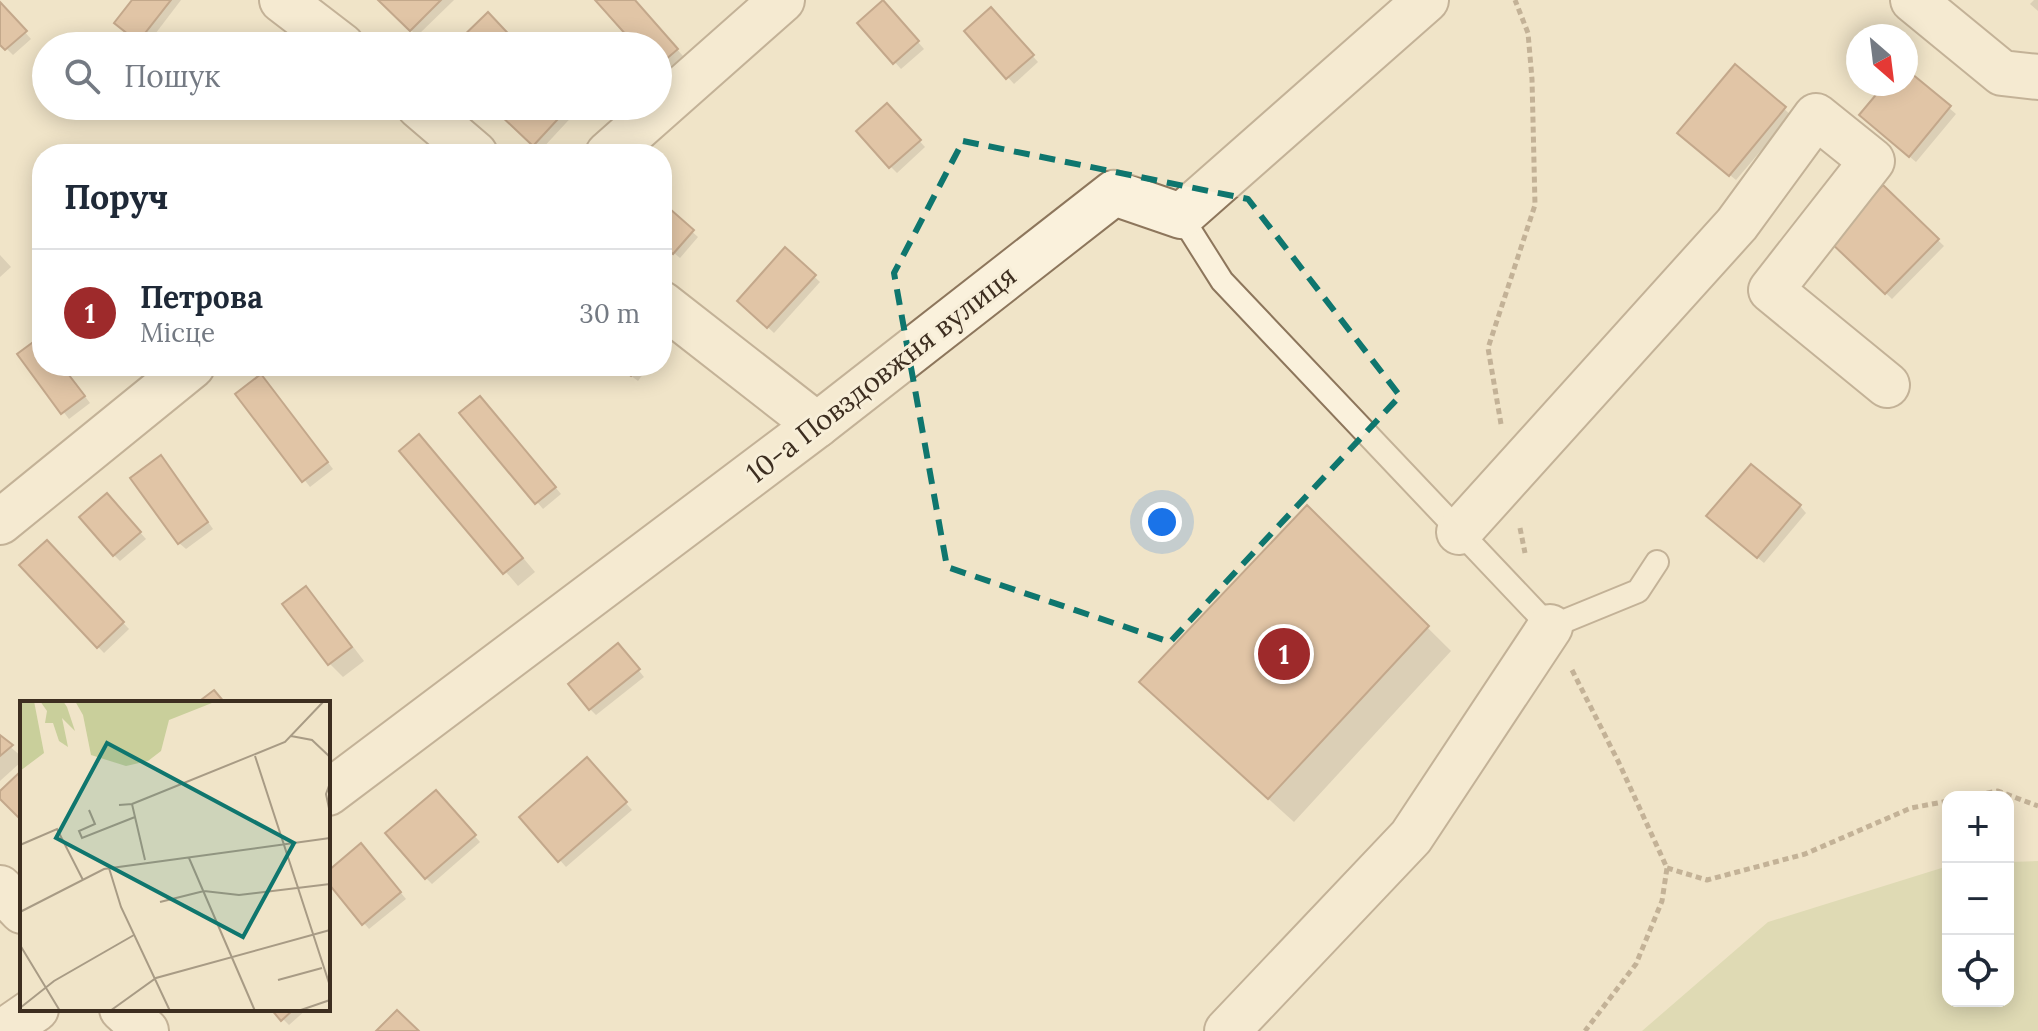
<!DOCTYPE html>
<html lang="uk">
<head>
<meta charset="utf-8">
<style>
  :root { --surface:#fff; --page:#f2f2f3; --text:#1f2937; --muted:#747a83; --line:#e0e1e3; --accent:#9e2a2b }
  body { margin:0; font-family:Lora,serif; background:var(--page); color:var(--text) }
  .controls { position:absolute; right:24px; bottom:24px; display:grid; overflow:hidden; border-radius:16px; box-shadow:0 4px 20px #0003 }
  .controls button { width:72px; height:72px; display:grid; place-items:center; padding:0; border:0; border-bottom:2px solid var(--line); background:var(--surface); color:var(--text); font:40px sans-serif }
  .compass { position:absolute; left:1846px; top:24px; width:72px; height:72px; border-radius:50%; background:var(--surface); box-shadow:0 4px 20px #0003; rotate:152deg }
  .you { position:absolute; left:1162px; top:522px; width:28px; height:28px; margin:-20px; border:6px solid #fff; border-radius:50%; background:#1a73e8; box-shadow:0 0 0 12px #1a73e833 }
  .badge { display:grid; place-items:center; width:52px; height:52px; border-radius:50%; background:var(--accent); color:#fff; font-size:26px; font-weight:700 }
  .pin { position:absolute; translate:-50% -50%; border:4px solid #fff; box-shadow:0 2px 8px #0006 }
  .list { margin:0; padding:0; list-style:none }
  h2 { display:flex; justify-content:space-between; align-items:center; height:104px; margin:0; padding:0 32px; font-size:34px }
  h2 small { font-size:26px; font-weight:400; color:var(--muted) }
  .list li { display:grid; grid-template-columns:52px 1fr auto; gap:24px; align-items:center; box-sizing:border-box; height:128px; padding:0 32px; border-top:2px solid var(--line) }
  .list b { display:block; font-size:30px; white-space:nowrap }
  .list p { margin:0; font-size:26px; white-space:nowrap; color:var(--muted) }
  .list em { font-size:26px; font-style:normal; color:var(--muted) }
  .icon { flex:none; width:44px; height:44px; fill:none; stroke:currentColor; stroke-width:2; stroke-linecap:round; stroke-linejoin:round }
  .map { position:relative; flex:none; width:2038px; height:1031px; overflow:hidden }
  .search { position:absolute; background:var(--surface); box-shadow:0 4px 20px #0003; left:32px; top:32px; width:640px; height:88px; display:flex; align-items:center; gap:20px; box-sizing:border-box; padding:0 28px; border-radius:44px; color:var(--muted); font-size:30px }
  .panel { position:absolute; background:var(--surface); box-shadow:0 4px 20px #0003; left:32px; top:144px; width:640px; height:232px; border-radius:32px }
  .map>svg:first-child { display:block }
  .green { fill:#c9cf9b }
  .shadow { fill:#0003 }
  .building { fill:#cf9f7d; stroke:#8d5f41; stroke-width:2 }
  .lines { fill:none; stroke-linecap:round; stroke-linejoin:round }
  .lane-casing { stroke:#8d765c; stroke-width:26 }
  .street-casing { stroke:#8d765c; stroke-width:48 }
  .path { stroke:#8d765c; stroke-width:5; stroke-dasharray:6 4; stroke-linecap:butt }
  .lane { stroke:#faf1dc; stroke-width:22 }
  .street { stroke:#faf1dc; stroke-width:44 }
  .marked { fill:none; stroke:#0f766e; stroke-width:6; stroke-dasharray:16 10; stroke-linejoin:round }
  .labels { text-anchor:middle; stroke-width:6; stroke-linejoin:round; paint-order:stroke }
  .street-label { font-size:28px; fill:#3d2e20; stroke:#f7eed8 }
  .inset-road { fill:none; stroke:#a89b85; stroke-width:2 }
  .view { fill:#0f766e; fill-opacity:0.15; stroke:#0f766e; stroke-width:4 }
  .inset-edge { fill:none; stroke:#3d2e20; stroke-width:4 }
</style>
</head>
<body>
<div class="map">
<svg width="2038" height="1031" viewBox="0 0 2038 1031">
  <rect width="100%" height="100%" fill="#f0e4c8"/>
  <polygon class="green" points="2038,861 2038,1031 1642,1031 1768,922 1948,866 1948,1001 2008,1001 2008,862"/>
  <g class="shadow">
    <polygon points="135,0 181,0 146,46 123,29"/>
    <polygon points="381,0 454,0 417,36"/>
    <polygon points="598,0 633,0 683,56 663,73 658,68 658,46 639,46"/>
    <polygon points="2034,0 2038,0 2038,11 2030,4"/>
    <polygon points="0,4 31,39 13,55 0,42"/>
    <polygon points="889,9 924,49 901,69 860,23"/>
    <polygon points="997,16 1038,62 1014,84 966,31"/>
    <polygon points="1735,67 1791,115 1736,180 1686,139"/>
    <polygon points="1906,71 1956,114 1916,162 1867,121 1888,84 1906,84"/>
    <polygon points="510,106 574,106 578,110 540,151 502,114"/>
    <polygon points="893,112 925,147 897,173 891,167"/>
    <polygon points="1883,188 1944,246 1892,299 1832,241"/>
    <polygon points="662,205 698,237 680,258 662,243"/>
    <polygon points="785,250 820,282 774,333 740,301"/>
    <polygon points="0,255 11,267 0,277"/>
    <polygon points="42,341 42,366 62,366 90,403 69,419 20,355"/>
    <polygon points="618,366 649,366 638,381"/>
    <polygon points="267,383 333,469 310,487 238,394"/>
    <polygon points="486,405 561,494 543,509 462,413"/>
    <polygon points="432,450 535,572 518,586 402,451"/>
    <polygon points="167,464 213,529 186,549 179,543"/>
    <polygon points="113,502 146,539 120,561 114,555"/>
    <polygon points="1800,506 1806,513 1764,563 1715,522"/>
    <polygon points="1307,508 1451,651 1294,822 1166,706"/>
    <polygon points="47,542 129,629 104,653 22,565"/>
    <polygon points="306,589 319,602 364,661 343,677 330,664 285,604"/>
    <polygon points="624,652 644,677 596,715 590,709"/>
    <polygon points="0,738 22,757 22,761 0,781"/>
    <polygon points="593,766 632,810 566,867 522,817"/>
    <polygon points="442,799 480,842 432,884 426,878"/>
    <polygon points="367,852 406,899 369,929 328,880 328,874"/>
    <polygon points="273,1009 307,1009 289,1025"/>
  </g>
  <g class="building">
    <polygon points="132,0 171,0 138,42 114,23"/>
    <polygon points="378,0 441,0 410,31"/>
    <polygon points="595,0 635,0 678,49 658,66 658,46 636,46"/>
    <polygon points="883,0 919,41 893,64 857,23"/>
    <polygon points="0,2 27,31 5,50 0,45"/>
    <polygon points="991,7 1034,55 1006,79 964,31"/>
    <polygon points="488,12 516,42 512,46 453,46"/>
    <polygon points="1735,64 1786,107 1729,176 1677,133"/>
    <polygon points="1906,69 1951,106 1909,157 1859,115 1885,84 1906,84"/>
    <polygon points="887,103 921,140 889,168 856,131"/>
    <polygon points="507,106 570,106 533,146 499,114"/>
    <polygon points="1883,185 1939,239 1885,294 1829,241"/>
    <polygon points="662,202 694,230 673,254 662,245"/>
    <polygon points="785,247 816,275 767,328 737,301"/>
    <polygon points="40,337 42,339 42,366 62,366 85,396 61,414 17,354"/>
    <polygon points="617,366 639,366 631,376"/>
    <polygon points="261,374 328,462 302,482 235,394"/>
    <polygon points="480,396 556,487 535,504 459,413"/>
    <polygon points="419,434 523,558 503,574 399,451"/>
    <polygon points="161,455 208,522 178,544 130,478"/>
    <polygon points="1751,464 1801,505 1757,558 1706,516"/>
    <polygon points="107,493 141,532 113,556 79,517"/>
    <polygon points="1307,505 1429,626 1268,799 1139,682"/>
    <polygon points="47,540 124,622 97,648 19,565"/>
    <polygon points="306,586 352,647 328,665 282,604"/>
    <polygon points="618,643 640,669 589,710 568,684"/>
    <polygon points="214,690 225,703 197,703"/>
    <polygon points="0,735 13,745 0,756"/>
    <polygon points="587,757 627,802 558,862 519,817"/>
    <polygon points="22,770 22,816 19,818 0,799 0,791"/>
    <polygon points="436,790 476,835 425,879 385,833"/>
    <polygon points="361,843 401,892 362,925 328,883 328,871"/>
    <polygon points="271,1009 294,1009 281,1021"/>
    <polygon points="397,1010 419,1031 376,1031"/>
  </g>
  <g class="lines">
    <defs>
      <polyline id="lane" points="1181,216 1222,281 1550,627 1638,591 1657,562"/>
      <g id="street">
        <polyline points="282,0 342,46"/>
        <polyline points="1913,0 2002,73 2038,77"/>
        <polyline points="419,106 475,154"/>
        <polyline points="608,154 782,0"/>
        <polyline points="662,304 817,425"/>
        <polyline points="0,522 192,366"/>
        <polyline points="1459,532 1737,224 1816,116 1872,161 1771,290 1887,385"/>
        <polyline points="328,793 817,425 1114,193 1181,216 1426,0"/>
        <polyline points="0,888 22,911"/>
        <polyline points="122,1009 146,1031"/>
        <polyline points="4,1031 36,1009"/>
        <polyline points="1227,1031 1411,837 1550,627"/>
      </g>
    </defs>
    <use href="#lane" class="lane-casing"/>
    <use href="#street" class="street-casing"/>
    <g class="path">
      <polyline points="1501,424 1488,348 1535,205 1532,79 1528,33 1515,0"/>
      <polyline points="1520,528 1525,553"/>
      <polyline points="1572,670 1619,763 1667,868 1662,901 1636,964 1585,1031"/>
      <polyline points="1967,797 1998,791 2038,806"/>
      <polyline points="1667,868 1707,880 1805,854 1911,808 1948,801"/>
    </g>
    <use href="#lane" class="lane"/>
    <use href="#street" class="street"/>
  </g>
  <path d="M0 0H2038V1031H0ZM963 141 1248 199 1400 396 1170 642 947 567 894 273Z" fill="#f0e4c8" fill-opacity=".55" fill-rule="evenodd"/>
  <path class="marked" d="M963 141 1248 199 1400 396 1170 642 947 567 894 273Z"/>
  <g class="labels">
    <g class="street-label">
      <text transform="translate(881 374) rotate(-38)" y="10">10-а Повздовжня вулиця</text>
    </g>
  </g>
  <g transform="translate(20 701)">
    <rect width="310" height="310" fill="#f0e4c8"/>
    <path d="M0 0H14L24 52 0 70ZM20 0H43L47 6 55 30 42 17 48 46 39 40 33 22H25L27 10ZM55 0H197L149 19 141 50 128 60 106 65 71 54 63 14Z" fill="#c9cf9b"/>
    <path class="inset-road" d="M271 35 292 39 310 56M235 55 310 285M310 82 306 93 310 112M112 103 265 41 304 0M99 104 112 103 125 159M69 109 75 123 59 130 62 137 115 116M0 144 37 128 63 179M169 157 235 310M89 167 101 206 150 310M140 201 184 190 219 194 310 183M0 211 84 168 310 137M0 244 40 310M258 279 302 267M0 307 34 280 114 234M90 310 136 277 310 229M278 310 310 299"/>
    <path class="view" d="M87 42 274 142 223 236 36 137Z"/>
    <rect width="310" height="310" class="inset-edge"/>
  </g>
</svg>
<div class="controls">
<button>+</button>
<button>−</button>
<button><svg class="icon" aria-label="locate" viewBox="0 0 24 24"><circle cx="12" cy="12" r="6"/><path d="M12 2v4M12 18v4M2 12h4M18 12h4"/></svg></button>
</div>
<svg class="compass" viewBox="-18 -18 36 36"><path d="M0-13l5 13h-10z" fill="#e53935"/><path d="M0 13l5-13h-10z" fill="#747a83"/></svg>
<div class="you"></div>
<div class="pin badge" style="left:1284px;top:654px">1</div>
<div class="search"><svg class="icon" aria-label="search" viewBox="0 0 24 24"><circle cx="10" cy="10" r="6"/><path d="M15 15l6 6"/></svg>Пошук</div>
<section class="panel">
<h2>Поруч<small></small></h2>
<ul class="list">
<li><span class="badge">1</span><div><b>Петрова</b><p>Місце</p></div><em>30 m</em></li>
</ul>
</section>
</div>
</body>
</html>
